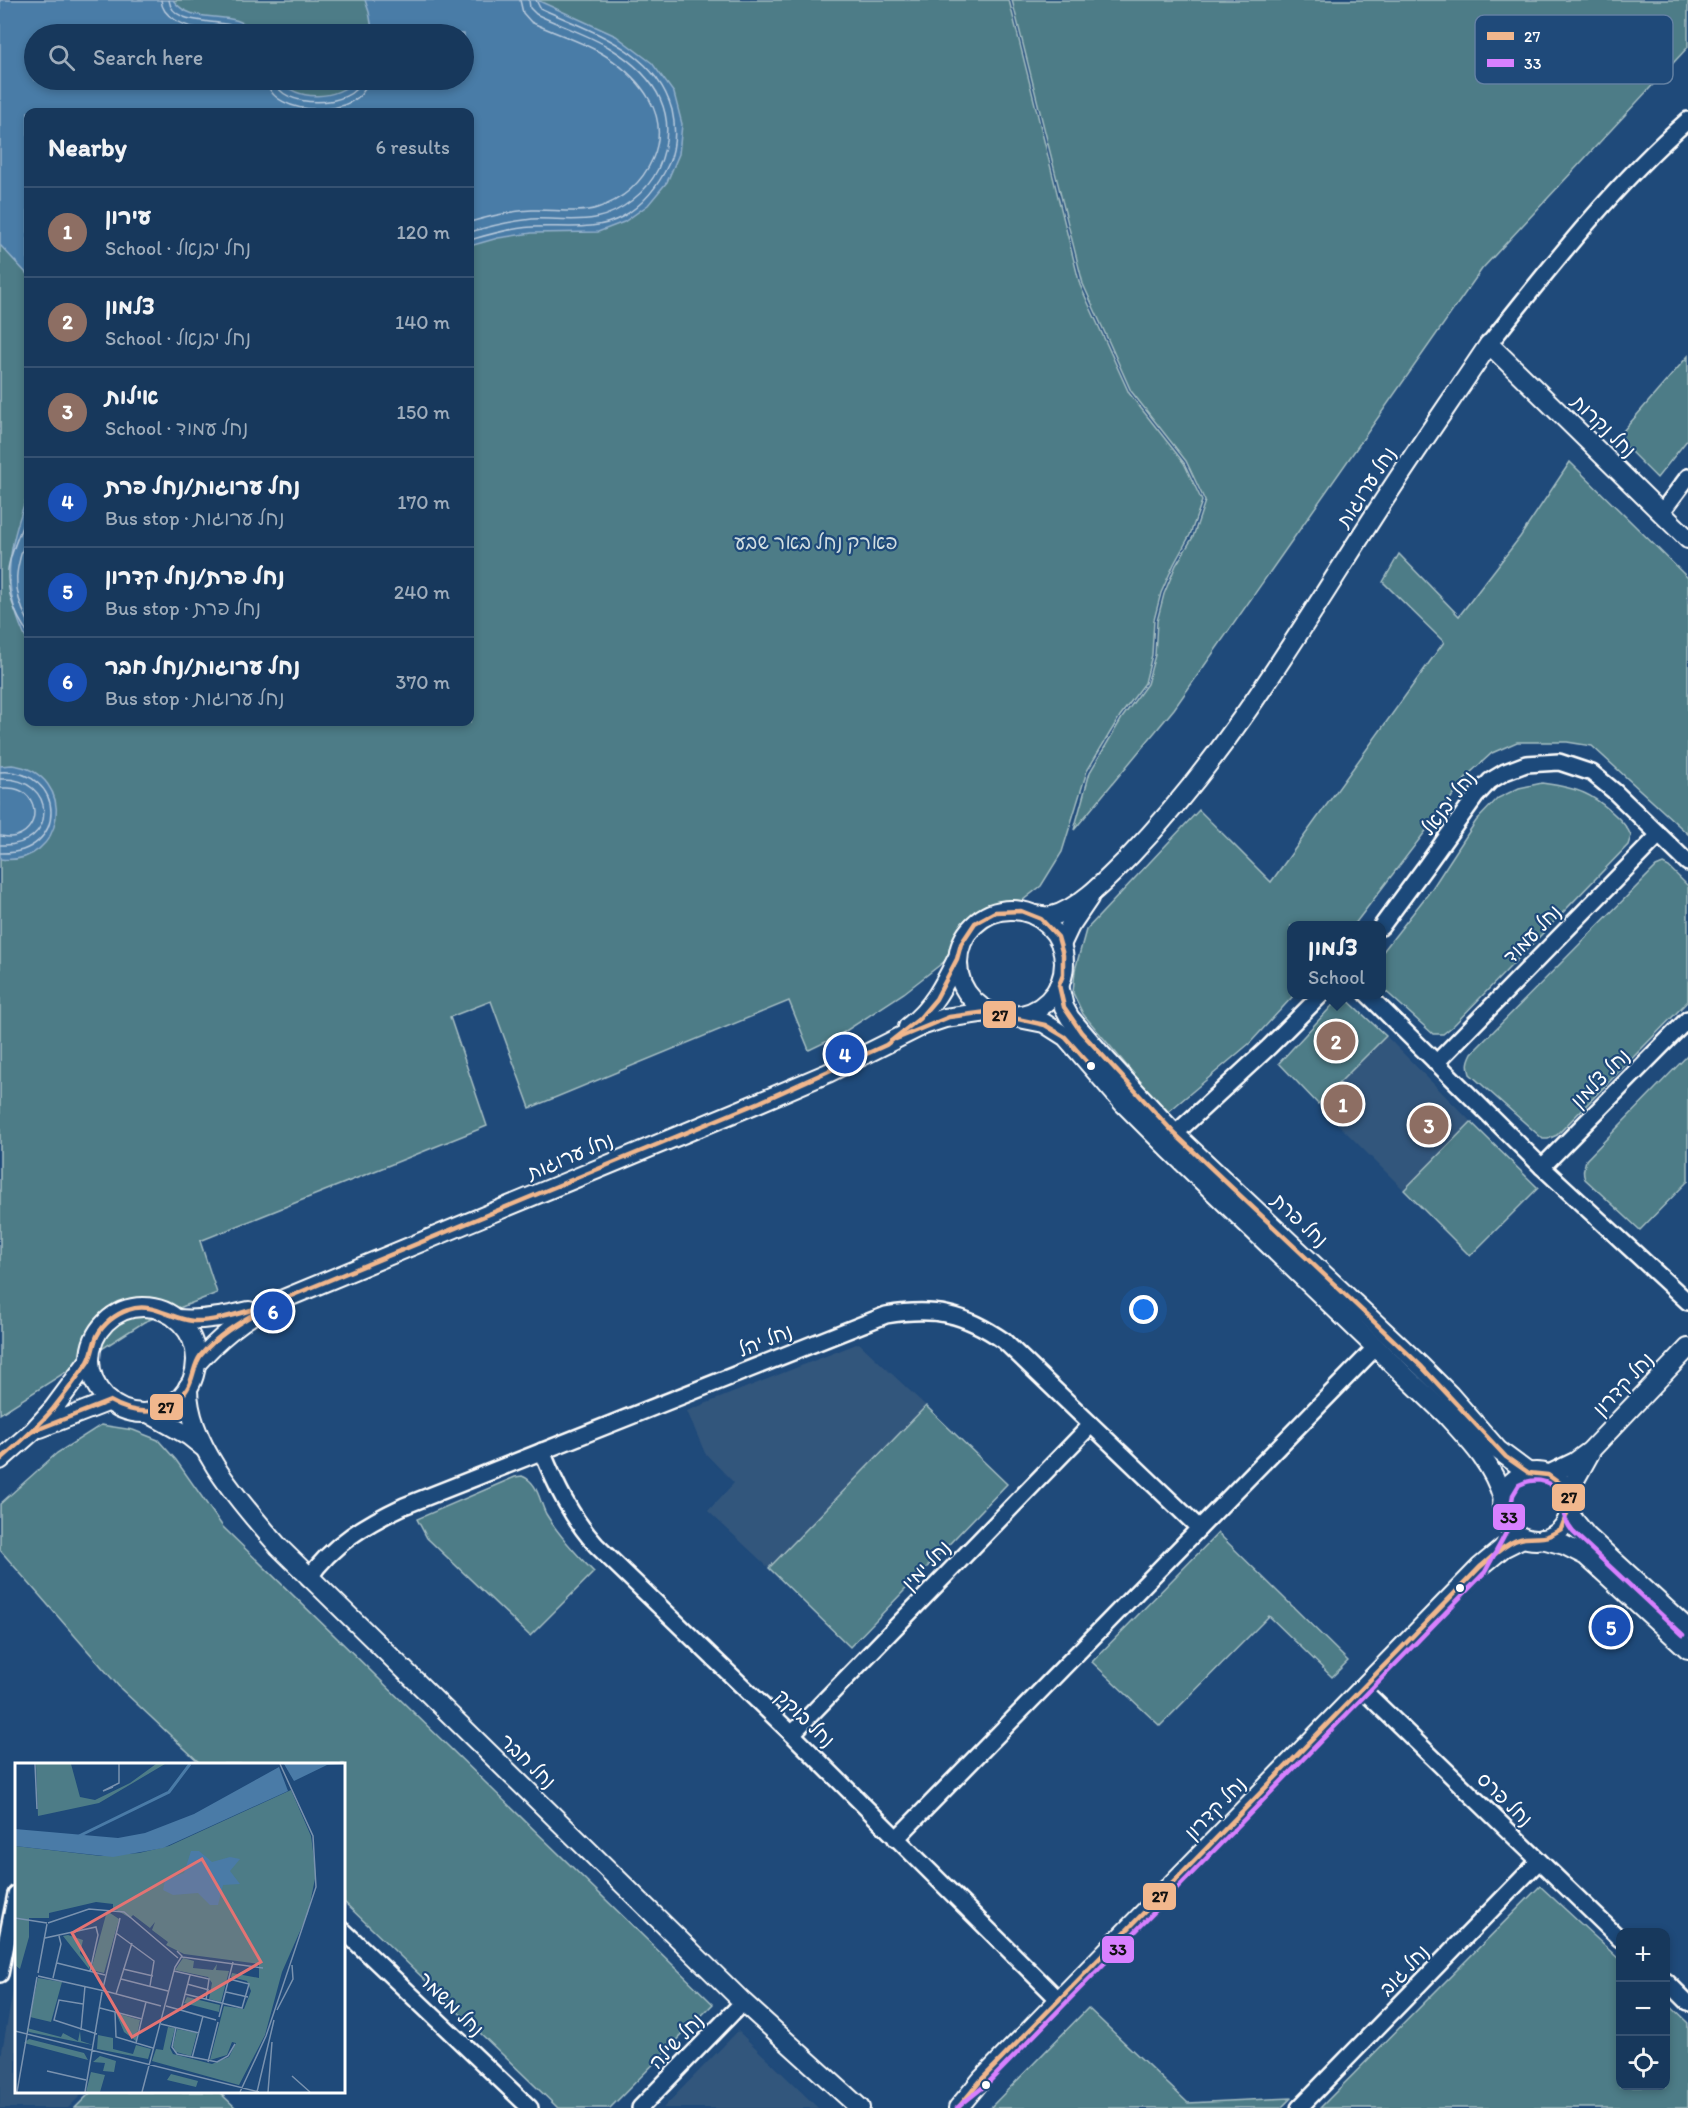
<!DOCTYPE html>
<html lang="en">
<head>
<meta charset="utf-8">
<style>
  :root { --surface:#17385c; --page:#203f62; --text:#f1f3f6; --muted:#9eacbb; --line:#365272; --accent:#ffd166 }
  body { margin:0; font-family:Itim,"Playpen Sans Hebrew",sans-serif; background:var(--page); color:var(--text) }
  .controls { position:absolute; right:18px; bottom:18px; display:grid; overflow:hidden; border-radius:12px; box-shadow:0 3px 9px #0003 }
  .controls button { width:54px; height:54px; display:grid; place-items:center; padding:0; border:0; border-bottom:2px solid var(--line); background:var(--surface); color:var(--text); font:30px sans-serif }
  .you { position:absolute; left:1144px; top:1310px; width:21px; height:21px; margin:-15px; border:4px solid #fff; border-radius:50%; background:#1a73e8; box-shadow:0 0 0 9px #1a73e833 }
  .badge { display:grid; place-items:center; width:39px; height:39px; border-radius:50%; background:var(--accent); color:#fff; font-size:20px; font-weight:700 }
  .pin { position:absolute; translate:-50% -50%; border:3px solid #fff; box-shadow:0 2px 6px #0006 }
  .popup { position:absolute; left:1287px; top:921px; width:99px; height:78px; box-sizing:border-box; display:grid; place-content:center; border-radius:12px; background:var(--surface); filter:drop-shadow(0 2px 4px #0005); font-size:20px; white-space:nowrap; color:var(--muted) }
  .popup b { font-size:22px; color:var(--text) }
  .popup::after { content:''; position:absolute; left:50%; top:100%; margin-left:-12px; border:12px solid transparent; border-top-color:var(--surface) }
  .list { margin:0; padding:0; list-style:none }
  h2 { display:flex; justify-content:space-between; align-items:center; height:78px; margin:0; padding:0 24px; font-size:26px }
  h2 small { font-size:20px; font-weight:400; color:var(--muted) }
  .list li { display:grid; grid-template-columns:39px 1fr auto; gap:18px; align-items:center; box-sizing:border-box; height:90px; padding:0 24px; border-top:2px solid var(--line) }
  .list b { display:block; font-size:22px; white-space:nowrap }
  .list p { margin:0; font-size:20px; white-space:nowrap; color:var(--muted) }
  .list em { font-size:20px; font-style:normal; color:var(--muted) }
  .icon { flex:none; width:33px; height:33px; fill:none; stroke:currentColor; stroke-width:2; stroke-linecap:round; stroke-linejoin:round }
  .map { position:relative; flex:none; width:1688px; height:2108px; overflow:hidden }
  .search { position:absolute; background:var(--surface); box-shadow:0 3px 9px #0003; left:24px; top:24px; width:450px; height:66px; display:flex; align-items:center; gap:15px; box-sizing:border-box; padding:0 21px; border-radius:33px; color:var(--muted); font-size:22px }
  .panel { position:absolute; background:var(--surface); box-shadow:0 3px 9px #0003; left:24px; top:108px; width:450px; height:618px; border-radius:12px }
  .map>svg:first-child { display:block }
  .built { fill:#33567c }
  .green { fill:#4d7c87; stroke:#a6bec3; stroke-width:1.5; fill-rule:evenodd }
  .water { fill:#4a7ba7; stroke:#92b0ca; stroke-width:1.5 }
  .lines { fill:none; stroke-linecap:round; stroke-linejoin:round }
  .shore { stroke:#b7cadc; stroke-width:1.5 }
  .minor-casing { stroke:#fff; stroke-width:20 }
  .tertiary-casing { stroke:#fff; stroke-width:22 }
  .minor { stroke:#1f4a7a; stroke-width:15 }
  .tertiary { stroke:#1f4a7a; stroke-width:18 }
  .bus-1-casing { stroke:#1f4a7a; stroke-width:9 }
  .bus-2-casing { stroke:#1f4a7a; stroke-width:9 }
  .bus-1 { stroke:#f1b78d; stroke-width:4.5 }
  .bus-2 { stroke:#d880ff; stroke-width:4.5 }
  .bus-dot { fill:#fff; stroke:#1f4a7a; stroke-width:2 }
  .labels { text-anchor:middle; stroke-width:4.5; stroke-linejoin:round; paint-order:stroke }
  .street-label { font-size:20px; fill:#fff; stroke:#1f4a7a }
  .park-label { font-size:20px; fill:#d2dee1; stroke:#1f4a7a }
  .inset-river { fill:none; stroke:#4a7ba7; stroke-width:3 }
  .inset-road { fill:none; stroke:#7992af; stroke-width:1.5 }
  .view { fill:#e47373; fill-opacity:0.15; stroke:#e47373; stroke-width:3 }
  .inset-edge { fill:none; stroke:#fff; stroke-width:3 }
  .key { fill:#1f4a7a; stroke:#6280a2; stroke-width:1.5 }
  .key-label { font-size:16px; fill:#fff }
  .line-badge { stroke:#1f4a7a; stroke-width:2 }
  .pale-badge-label { font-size:16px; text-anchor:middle; font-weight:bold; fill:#111 }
</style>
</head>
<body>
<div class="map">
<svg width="1688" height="2108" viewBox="0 0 1688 2108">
  <rect width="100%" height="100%" fill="#1f4a7a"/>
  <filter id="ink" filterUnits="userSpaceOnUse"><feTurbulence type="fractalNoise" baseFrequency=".0167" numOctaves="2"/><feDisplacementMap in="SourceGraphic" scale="12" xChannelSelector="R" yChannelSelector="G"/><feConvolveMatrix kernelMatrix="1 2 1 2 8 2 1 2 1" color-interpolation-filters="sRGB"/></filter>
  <g filter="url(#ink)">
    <g class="built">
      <polygon points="1386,1036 1471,1122 1404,1190 1318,1104"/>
      <polygon points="859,1343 926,1406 769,1568 708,1511 734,1483 705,1453 687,1411"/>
      <polygon points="16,1975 16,2092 84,2092 68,2108 0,2108 0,2062"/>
      <polygon points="738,2031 818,2108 663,2108"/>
    </g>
    <g class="green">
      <path d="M0 0H1009L1080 285 1129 393 1184 463 1202 501 1190 535 1174 564 1161 593 1154 620 1152 655 1145 683 1120 716 1087 771 1062 852 1041 886 904 993 838 1036 809 1050 789 1001 530 1108 491 1001 450 1017 487 1126 200 1241 217 1293 144 1322 0 1414ZM34 34H464V80H34ZM28 112H470V722H28Z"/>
      <polygon points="1012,0 1688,0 1688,47 1482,269 1174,709 1074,830 1090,772 1122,718 1147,684 1155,655 1157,621 1164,594 1176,565 1193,537 1205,501 1186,461 1131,391 1083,284"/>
      <polygon points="1688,356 1688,439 1657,478 1617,438"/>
      <polygon points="1570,462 1688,578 1688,834 1592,746 1567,742 1517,742 1492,753 1470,773 1354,925 1291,926 1291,994 1294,995 1250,1043 1167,1113 1083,1014 1073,993 1075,970 1086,930 1199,810 1271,882 1444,642 1383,582 1399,554 1459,616 1520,537"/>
      <path d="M1542 783C1556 785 1571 787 1584 793 1598 799 1626 821 1631 836L1628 845 1453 1026 1443 1034H1433L1381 987V954L1431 890 1476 821 1498 798 1519 788Z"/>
      <path d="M1663 864 1669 867 1688 886V1001L1557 1135 1548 1139H1543L1470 1074C1467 1065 1468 1061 1472 1053L1656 867Z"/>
      <polygon points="1342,995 1386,1036 1318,1104 1279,1063"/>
      <path d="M1688 1055V1181L1640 1230 1585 1179C1582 1172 1584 1168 1586 1160Z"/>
      <polygon points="1471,1122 1538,1188 1470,1256 1404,1190"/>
      <polygon points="926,1406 1007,1484 850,1647 769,1568"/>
      <polygon points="101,1425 133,1430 158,1440 176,1460 223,1527 713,2004 610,2108 558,2108 344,1902 344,1764 201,1764 121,1689 0,1550 0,1504 57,1453"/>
      <path d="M522 1476C538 1482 539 1500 546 1514 559 1536 576 1554 594 1572L530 1636 427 1538 417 1519 515 1477Z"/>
      <polygon points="1218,1533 1348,1661 1332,1677 1269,1616 1160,1726 1092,1662"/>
      <polygon points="1540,1886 1620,1960 1620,2086 1666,2086 1666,2002 1688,2023 1688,2108 1320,2108"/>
      <polygon points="1088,2008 1188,2103 1291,2098 1281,2108 990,2108"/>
      <polygon points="91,2092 219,2092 236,2108 75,2108"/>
    </g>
    <g class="water">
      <path d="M0 0H173C194 29 235 5 256 34H34V80H279C299 102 335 100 356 80H464V34H373L369 12 365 0H537L616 36 652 63 674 93 682 124 679 154 667 182 648 205 624 222 598 232 532 233 498 238 470 246V112H28V275L0 245Z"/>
      <path d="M28 493V643C0 586 7 553 28 493Z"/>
      <path d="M12 765C79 773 66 867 0 859V766Z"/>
    </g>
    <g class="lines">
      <g class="shore">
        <path d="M161 0C162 9 166 14 174 19 198 35 216 24 238 34"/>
        <path d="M169 0C173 31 229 14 249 34"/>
        <path d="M267 80C270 119 365 119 367 80"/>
        <path d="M275 80C278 109 356 109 360 80"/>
        <path d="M470 222C490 216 511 211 532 210 551 209 579 214 597 208 622 200 642 183 653 158 671 115 641 79 606 56 583 41 555 34 531 22L523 13 520 0"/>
        <path d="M470 232C490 226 510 221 532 219 552 218 575 222 595 218 621 213 647 192 658 169 681 115 657 77 610 48 588 34 560 26 536 14L530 8 529 0"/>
        <path d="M470 240C490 234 511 228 532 227 562 225 594 232 622 217 643 205 659 185 669 163 676 146 676 128 672 110 656 50 589 31 540 8L536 0"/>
        <path d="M28 511C23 526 9 555 8 570 7 593 15 615 28 633"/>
        <path d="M28 533C16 566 10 588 28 621"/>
        <path d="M0 772C67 768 69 855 0 853"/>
        <path d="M0 779C58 776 59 848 0 845"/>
        <path d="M0 788C7 788 13 787 19 790 39 798 39 827 19 835 13 838 7 837 0 836"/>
      </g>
      <defs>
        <g id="minor">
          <path d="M1489 344C1551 266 1613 186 1688 120"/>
          <polyline points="1661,513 1688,477"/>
          <polyline points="1381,927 1426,866 1476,796 1490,781 1505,772 1526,764 1559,762 1592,773 1614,791 1688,863"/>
          <polyline points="1367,994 1542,1167 1688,1302"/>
          <polyline points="1436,1063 1659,835"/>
          <polyline points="1175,1134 1269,1047 1322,994"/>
          <polyline points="1542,1167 1688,1019"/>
          <path d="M542 1451C556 1486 571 1517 596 1545L792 1734 1059 2000"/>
          <path d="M309 1578C332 1544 368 1523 404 1506L886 1315C934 1307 964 1313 1004 1341L1199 1528"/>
          <polyline points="1362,1689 1620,1939"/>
          <polyline points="792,1734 1091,1425"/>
          <polyline points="896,1839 1376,1347"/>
          <polyline points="344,1931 530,2108"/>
          <polyline points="0,1974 16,1894"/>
          <polyline points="1666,1981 1688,2003"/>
          <polyline points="640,2108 743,2002"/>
          <polyline points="1299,2108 1539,1861"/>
        </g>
        <g id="tertiary">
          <circle cx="1011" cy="963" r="53"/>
          <path d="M1034 915C1039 915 1046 917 1052 916 1080 909 1110 876 1130 856 1228 754 1299 632 1375 514 1412 456 1451 401 1489 344L1688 539"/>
          <polyline points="1061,945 1070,926 1089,898"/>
          <polyline points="1059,985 1064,1007 1070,1018 1099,1052 1175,1134 1422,1367 1449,1394 1498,1450 1529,1473"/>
          <path d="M1014 1017 1044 1023 1066 1037 1124 1104 1170 1150 1445 1414C1469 1440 1493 1464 1503 1499"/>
          <path d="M908 1027C932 1009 944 985 957 959"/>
          <circle cx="143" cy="1360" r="53"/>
          <path d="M177 1319C202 1321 225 1317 249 1311"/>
          <path d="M196 1364C219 1338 239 1322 269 1305L760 1102 828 1073 924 1025 945 1018 987 1012"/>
          <path d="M188 1387C187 1445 243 1505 279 1547L743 2002 860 2108"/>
          <polyline points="148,1413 189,1436 204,1448"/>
          <polyline points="40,1428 110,1401"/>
          <polyline points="0,1460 33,1431 53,1409 90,1359"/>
          <circle cx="1536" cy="1506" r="34"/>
          <polyline points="1548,1475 1575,1462 1590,1451 1688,1348"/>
          <polyline points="1569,1498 1575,1480 1590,1453"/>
          <polyline points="1569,1510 1573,1519 1586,1535 1688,1629"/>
          <polyline points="1542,1539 1564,1545 1586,1556 1688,1649"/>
          <polyline points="958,2108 982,2079 1480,1567 1503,1548 1523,1538"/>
        </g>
      </defs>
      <use href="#minor" class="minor-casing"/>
      <use href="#tertiary" class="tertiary-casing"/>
      <use href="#minor" class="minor"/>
      <use href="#tertiary" class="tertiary"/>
      <defs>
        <g id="bus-1">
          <polyline points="896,1039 949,1017 987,1012 1045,1025 1065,1037 1091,1066"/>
          <path d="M31 1432 110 1401C136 1416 170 1417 187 1389 194 1378 193 1365 201 1355 217 1335 242 1321 264 1308"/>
          <path d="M0 1460C18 1444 37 1428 53 1409 65 1394 77 1378 88 1362 93 1354 93 1344 97 1336 103 1324 116 1314 128 1310 152 1301 170 1319 193 1321 218 1322 245 1311 269 1305L760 1102 886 1045 919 1019 936 999 957 959 961 944 975 923 995 912 1021 911 1041 919 1058 937 1063 955V975L1059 985 1064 1007 1081 1032 1175 1134 1422 1367 1506 1457 1529 1473 1548 1475 1563 1486 1569 1498V1508L1561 1529C1542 1541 1544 1536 1525 1538 1508 1540 1492 1557 1480 1567L982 2079 958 2108"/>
        </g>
        <path id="bus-2" d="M957 2108 987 2084 1485 1572 1506 1533 1513 1495 1519 1485C1532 1478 1549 1478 1557 1492 1565 1505 1560 1516 1573 1532L1683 1635"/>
      </defs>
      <use href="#bus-1" class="bus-1-casing"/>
      <use href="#bus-2" class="bus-2-casing"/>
      <use href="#bus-1" class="bus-1"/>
      <use href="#bus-2" class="bus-2"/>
    </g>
  </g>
  <g class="bus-dot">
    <circle cx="1091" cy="1066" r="5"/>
    <circle cx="1460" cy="1588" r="5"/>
    <circle cx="986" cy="2085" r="5"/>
  </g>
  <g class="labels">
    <g class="street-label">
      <text transform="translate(1604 426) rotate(44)" y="7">נחל נקרות</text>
      <text transform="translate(1366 487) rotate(-57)" y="7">נחל ערוגות</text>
      <text transform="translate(1448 803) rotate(-52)" y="7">נחל יבנאל</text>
      <text transform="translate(1532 934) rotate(-46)" y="7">נחל עמוד</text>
      <text transform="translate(1600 1078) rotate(-45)" y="7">נחל צלמון</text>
      <text transform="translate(570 1156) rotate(-23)" y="7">נחל ערוגות</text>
      <text transform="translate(1300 1220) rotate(43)" y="7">נחל פרת</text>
      <text transform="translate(765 1340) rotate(-22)" y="7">נחל יהל</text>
      <text transform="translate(1623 1384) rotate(-47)" y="7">נחל קדרון</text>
      <text transform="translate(926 1565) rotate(-46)" y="7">נחל ימין</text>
      <text transform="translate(805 1718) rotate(44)" y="7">נחל בוקק</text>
      <text transform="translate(528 1761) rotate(44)" y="7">נחל חבר</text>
      <text transform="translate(1505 1799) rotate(44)" y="7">נחל פרס</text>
      <text transform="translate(1215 1808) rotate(-46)" y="7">נחל קדרון</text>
      <text transform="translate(1404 1970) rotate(-46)" y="7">נחל גוב</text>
      <text transform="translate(451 2004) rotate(44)" y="7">נחל משמר</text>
      <text transform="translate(676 2041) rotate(-46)" y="7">נחל שילה</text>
    </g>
    <g class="park-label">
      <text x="816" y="549">פארק נחל באר שבע</text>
    </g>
  </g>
  <g transform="translate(15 1763)">
    <rect width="330" height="330" fill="#1f4a7a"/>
    <path d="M21 1H56L65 34 80 37 115 20 141 1H150L84 40 23 53ZM276 27 296 73 301 111 293 150 267 209 250 272 224 322 137 298 141 286 148 287 153 264 160 265 155 285 158 291 197 301 214 294 221 280 217 279 212 292 195 297 209 243 229 246 236 228 232 218 216 214 217 210 244 215V201L169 191 151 182 153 179 137 167 140 159 135 165 118 152 115 155 98 145V141L81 139 34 150V155H14V174L5 206 0 202V83L86 93 124 90 154 83ZM92 148 104 156 89 210 76 207ZM53 172 68 177 65 190 75 202 74 206 48 173ZM168 195 179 198 178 205 198 207 202 201 201 207 214 208 206 239 194 236 197 220 193 214 160 207ZM23 215 47 219 36 259 15 254ZM172 234 205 242 204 249 169 240ZM101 250 125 257 121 278 109 269ZM12 265 46 274 48 270 63 278 65 268 66 278 78 282 14 269ZM162 266 182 270 176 293 161 289 158 283ZM83 272 98 275V286L118 291 121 282 136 286 133 296 82 286ZM14 276 69 290 73 297 9 280ZM85 293 101 298 99 309 88 308 90 300 78 299ZM76 309 90 312 85 329H71ZM156 311 183 318 181 324 152 317Z" fill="#4d7c87"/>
    <path d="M269 1H330L312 2 279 18ZM264 4 273 28 148 85 98 94 0 83V66L103 75 130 70 179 51ZM176 88H184L197 99 215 94 225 96 215 108 225 121 208 122 203 142H195L183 130 158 132 148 127 150 117 169 110Z" fill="#4a7ba7"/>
    <path class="inset-river" d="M64 73 154 29 175 1"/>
    <path class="inset-road" d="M20 1 22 46M98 24 88 28 104 20V1M0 155 32 160M33 160 74 146 109 149 163 195M101 170 139 198 135 223M30 175 81 164 83 172 75 208M167 194 248 205M42 200 90 212M108 206 138 213M159 208 194 216 191 237M23 210 32 161M23 213 94 229M38 215 46 181 44 173M106 216 153 228M172 221 194 227M88 225 105 155M94 229 146 243M211 229 233 234M101 231 117 180M170 231 227 245 234 221 214 216M68 241 44 237 39 257 82 271M151 243 201 257M85 245 127 256M166 247 175 212M262 247 278 216 277 202M100 249 101 274 138 285M204 254 218 199M146 261 184 270M161 264 157 284 162 291 202 299 213 293 220 281M66 267 70 223M0 268 244 329M121 280 131 239M177 295 188 253M193 299 203 259M32 308 71 317M277 313 295 329M2 329 22 214M70 329 87 229M127 329 160 204 167 193 162 188M225 329 251 273 301 124 298 73 265 1M242 329 259 257M253 329 257 279"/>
    <path class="view" d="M187 96 246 199 117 274 57 170Z"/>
    <rect width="330" height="330" class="inset-edge"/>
  </g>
  <rect x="1475" y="15" width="198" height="69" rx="9" class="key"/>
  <rect x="1487" y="32" width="27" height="8" fill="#f1b78d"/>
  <rect x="1487" y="59" width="27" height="8" fill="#d880ff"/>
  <g class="key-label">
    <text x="1524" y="42">27</text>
    <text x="1524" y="69">33</text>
  </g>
  <g class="line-badge">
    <rect x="982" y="1000" width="35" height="29" rx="6" fill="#f1b78d"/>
    <rect x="149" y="1393" width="35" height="28" rx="6" fill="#f1b78d"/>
    <rect x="1551" y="1483" width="35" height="29" rx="6" fill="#f1b78d"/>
    <rect x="1492" y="1503" width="34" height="28" rx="6" fill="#d880ff"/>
    <rect x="1142" y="1882" width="35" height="29" rx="6" fill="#f1b78d"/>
    <rect x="1101" y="1935" width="34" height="29" rx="6" fill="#d880ff"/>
  </g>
  <g class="pale-badge-label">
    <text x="1000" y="1021">27</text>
    <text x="166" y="1413">27</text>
    <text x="1569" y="1503">27</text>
    <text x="1509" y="1523">33</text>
    <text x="1160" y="1902">27</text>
    <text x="1118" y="1955">33</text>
  </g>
</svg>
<div class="controls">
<button>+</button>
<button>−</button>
<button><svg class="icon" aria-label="locate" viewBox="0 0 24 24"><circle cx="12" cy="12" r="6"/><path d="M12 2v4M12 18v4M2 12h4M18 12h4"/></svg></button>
</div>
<div class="you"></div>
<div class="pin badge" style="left:1343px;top:1104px;background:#8d6e63">1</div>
<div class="pin badge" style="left:1336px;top:1041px;background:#8d6e63">2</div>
<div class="popup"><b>צלמון</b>School</div>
<div class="pin badge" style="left:1429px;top:1125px;background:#8d6e63">3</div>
<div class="pin badge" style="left:845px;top:1054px;background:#1a4fb4">4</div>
<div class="pin badge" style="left:1611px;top:1627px;background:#1a4fb4">5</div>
<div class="pin badge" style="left:273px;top:1311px;background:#1a4fb4">6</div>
<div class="search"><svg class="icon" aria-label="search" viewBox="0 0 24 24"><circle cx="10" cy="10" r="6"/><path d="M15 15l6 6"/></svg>Search here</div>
<section class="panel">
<h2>Nearby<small>6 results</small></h2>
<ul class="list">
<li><span class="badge" style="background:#8d6e63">1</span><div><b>עירון</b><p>School · נחל יבנאל</p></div><em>120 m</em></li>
<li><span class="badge" style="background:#8d6e63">2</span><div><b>צלמון</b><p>School · נחל יבנאל</p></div><em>140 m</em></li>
<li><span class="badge" style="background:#8d6e63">3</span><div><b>אילות</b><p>School · נחל עמוד</p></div><em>150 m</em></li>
<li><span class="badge" style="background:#1a4fb4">4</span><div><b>נחל ערוגות/נחל פרת</b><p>Bus stop · נחל ערוגות</p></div><em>170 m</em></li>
<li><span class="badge" style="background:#1a4fb4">5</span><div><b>נחל פרת/נחל קדרון</b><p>Bus stop · נחל פרת</p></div><em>240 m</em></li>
<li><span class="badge" style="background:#1a4fb4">6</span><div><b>נחל ערוגות/נחל חבר</b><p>Bus stop · נחל ערוגות</p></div><em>370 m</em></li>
</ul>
</section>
</div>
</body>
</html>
